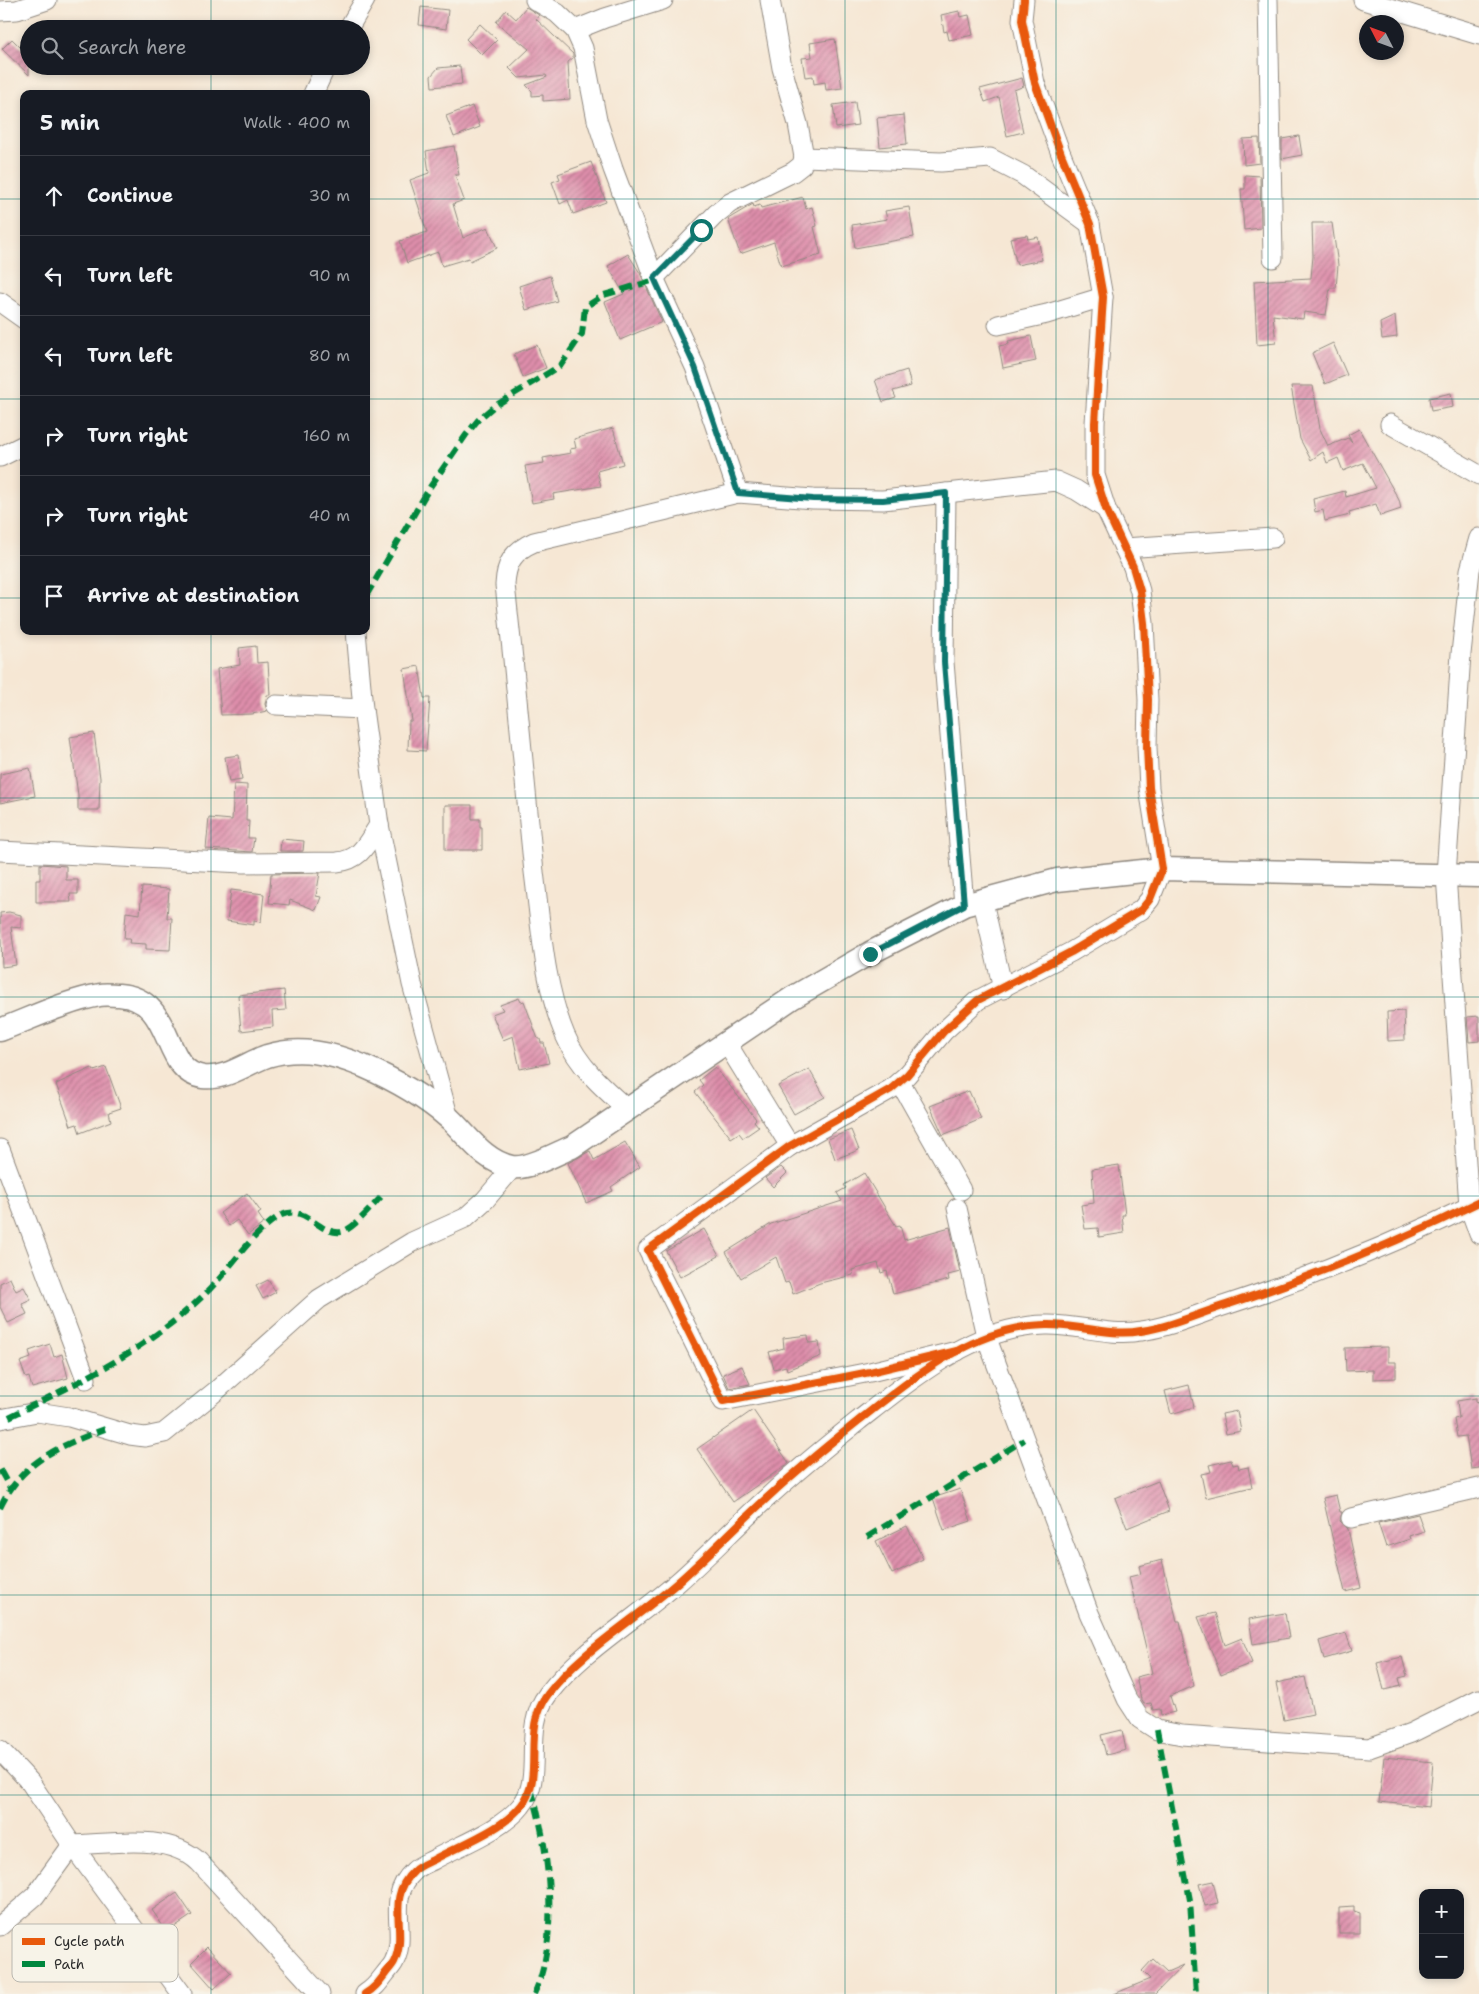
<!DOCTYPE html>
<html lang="en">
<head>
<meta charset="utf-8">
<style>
  :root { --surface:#171b24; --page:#242831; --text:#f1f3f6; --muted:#9ea1a6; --line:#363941 }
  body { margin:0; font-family:"Shantell Sans",sans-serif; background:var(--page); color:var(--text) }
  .controls { position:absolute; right:15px; bottom:15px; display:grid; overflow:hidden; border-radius:10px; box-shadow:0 2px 8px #0003 }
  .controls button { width:45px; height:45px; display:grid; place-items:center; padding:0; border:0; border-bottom:1px solid var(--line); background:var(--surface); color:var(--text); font:25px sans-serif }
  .compass { position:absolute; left:1359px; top:15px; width:45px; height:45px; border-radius:50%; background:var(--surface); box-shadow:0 2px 8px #0003; rotate:312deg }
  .stop { position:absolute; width:15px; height:15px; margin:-11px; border:4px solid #0f766e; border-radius:50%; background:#fff }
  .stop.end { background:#0f766e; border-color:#fff; box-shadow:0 1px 5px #0008 }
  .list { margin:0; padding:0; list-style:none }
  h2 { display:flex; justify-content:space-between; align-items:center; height:65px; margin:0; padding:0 20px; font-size:21px }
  h2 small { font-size:16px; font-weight:400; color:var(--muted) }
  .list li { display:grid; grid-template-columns:32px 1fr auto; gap:15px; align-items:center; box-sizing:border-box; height:80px; padding:0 20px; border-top:1px solid var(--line) }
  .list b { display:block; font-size:19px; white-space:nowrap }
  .list em { font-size:16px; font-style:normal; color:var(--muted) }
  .icon { flex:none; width:28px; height:28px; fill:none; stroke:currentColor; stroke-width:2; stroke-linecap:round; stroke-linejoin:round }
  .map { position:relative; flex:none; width:1479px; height:1994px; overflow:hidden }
  .search { position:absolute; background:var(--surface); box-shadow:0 2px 8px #0003; left:20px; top:20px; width:350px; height:55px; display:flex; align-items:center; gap:12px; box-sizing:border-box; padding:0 18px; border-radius:28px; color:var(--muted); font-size:19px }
  .panel { position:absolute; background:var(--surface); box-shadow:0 2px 8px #0003; left:20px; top:90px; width:350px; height:545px; border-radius:10px }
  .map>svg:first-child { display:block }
  .building { fill:url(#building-hatch) }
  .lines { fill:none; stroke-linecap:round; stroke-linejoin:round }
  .minor-casing { stroke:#908980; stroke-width:21 }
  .tertiary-casing { stroke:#908980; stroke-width:25 }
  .minor { stroke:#fff; stroke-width:19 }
  .tertiary { stroke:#fff; stroke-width:22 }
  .quiet { stroke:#00873e; stroke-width:6; stroke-dasharray:12 6; stroke-linecap:butt }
  .cycleway-casing { stroke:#f7f3e8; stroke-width:11 }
  .cycleway { stroke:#e8590c; stroke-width:8 }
  .route { stroke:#0f766e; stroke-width:6 }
  .grid { fill:none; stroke:#0f766e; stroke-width:1; stroke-opacity:0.55 }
  .key { fill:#f7f3e8; stroke:#bab7af; stroke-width:1 }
  .key-label { font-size:14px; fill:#2b2b2b }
</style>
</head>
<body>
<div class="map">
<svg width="1479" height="1994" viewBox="0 0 1479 1994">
  <defs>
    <pattern id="building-hatch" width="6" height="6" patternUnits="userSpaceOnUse" patternTransform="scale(1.25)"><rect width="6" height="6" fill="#de8eab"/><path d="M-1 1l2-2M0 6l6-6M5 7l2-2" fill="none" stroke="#b4748b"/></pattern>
  </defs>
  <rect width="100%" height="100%" fill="#f7f3e8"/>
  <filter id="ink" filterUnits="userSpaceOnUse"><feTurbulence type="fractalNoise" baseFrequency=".02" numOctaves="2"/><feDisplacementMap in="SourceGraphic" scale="10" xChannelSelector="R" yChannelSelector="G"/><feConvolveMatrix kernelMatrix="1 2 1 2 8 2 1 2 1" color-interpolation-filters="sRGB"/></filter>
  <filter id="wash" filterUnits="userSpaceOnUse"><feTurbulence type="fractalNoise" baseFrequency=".0096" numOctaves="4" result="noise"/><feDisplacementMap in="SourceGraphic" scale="20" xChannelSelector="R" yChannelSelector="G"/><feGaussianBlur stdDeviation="1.12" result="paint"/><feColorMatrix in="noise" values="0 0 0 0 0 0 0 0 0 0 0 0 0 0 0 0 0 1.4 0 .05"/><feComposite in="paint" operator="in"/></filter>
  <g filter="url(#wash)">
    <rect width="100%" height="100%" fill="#f6e7d4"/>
    <g id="blocks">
      <g class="building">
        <polygon points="421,7 448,10 446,29 419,25"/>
        <polygon points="526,7 539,15 536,19 573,54 573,58 568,62 570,99 543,101 543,95 532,96 532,91 526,85 547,77 546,75 519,78 509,68 529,49 496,22 506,10 516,19"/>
        <polygon points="959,11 960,17 969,15 973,35 949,40 947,31 944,32 941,15"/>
        <polygon points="480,24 497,40 482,55 466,39"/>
        <polygon points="12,39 29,56 29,75 2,49"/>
        <polygon points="835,39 842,88 826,90 825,82 814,84 813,76 805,77 802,58 812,57 810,43"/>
        <polygon points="460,66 462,84 432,87 431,76 438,68"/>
        <polygon points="1022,78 1024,86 1014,90 1023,132 1007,136 999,97 985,102 980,89"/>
        <polygon points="855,102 858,125 836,128 833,105"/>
        <polygon points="472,106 480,127 454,137 446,116"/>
        <polygon points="904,115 907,144 880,147 877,118"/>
        <polygon points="1299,136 1302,155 1282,159 1282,139"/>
        <polygon points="1259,138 1260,163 1244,165 1243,139"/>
        <polygon points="454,146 459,175 455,175 464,200 453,204 463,238 488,227 497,248 470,261 469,258 442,266 438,252 407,263 400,241 427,232 410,180 429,173 426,151"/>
        <polygon points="591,162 606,202 573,214 568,200 560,204 552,182 560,179 558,174"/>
        <polygon points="1245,175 1260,176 1261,228 1244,230 1241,189 1245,189"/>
        <polygon points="803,197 806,209 812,207 817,226 814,227 821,255 781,266 774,242 740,254 728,219 753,204 754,207 760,205 761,208"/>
        <polygon points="909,207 914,237 855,248 852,225 887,219 885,211"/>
        <polygon points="1312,223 1332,223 1338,265 1336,288 1330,288 1326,315 1304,312 1303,319 1273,315 1276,343 1257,345 1254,281 1311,278 1313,256"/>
        <polygon points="1027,235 1028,239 1038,237 1042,260 1017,265 1010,238"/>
        <polygon points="628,254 640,273 662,322 620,340 605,302 624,294 608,266"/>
        <polygon points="550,276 557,301 526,310 519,286"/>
        <polygon points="1395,316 1397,337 1382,339 1380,323"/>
        <polygon points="1031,336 1036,361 1003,368 999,346 1009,344 1008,341"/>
        <polygon points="1333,343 1347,375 1325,384 1312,353"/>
        <polygon points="537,345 546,368 523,377 514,354"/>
        <polygon points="907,370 911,386 893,391 896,398 883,402 875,380"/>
        <polygon points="1291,386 1313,386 1320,429 1328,446 1348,438 1352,443 1348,435 1359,429 1399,500 1401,509 1380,516 1376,504 1349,512 1350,515 1325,521 1323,510 1315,512 1313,499 1345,491 1346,497 1376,488 1363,463 1343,471 1338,458 1327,463 1323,452 1311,460 1300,439"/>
        <polygon points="1451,393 1453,407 1431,411 1429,398"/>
        <polygon points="613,428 623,464 597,471 601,486 553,494 554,499 532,503 525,466 544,463 543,458 571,453 570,449 576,448 574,439"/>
        <polygon points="256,646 257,663 268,662 270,695 267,695 265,704 267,711 252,714 221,715 217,669 240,665 239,648"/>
        <polygon points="419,666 424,698 430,698 426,751 408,750 409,721 412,721 404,669"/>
        <polygon points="94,733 100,778 99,810 78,810 78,795 70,737"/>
        <polygon points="239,755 242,780 229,782 225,757"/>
        <polygon points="30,768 35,796 0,803 0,774"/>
        <polygon points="234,784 247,785 246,821 249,821 248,838 254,838 252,852 206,849 209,818 232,820"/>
        <polygon points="445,805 472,805 472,819 480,819 480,827 482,827 482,850 445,850"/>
        <polygon points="281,839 304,841 303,851 280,851"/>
        <polygon points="40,864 66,866 66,880 78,880 78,894 70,894 71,902 36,902 36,880 40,880"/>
        <polygon points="320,873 316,896 321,897 316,910 290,900 289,905 269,903 271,874"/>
        <polygon points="142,887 169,889 167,918 172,918 170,950 146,949 146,944 129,943 130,939 124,939 126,912 140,914"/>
        <polygon points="231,890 264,894 261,922 254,921 254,925 227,921"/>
        <polygon points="9,912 21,915 21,928 11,927 16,965 2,967 0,913"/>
        <polygon points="284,990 286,1010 272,1011 273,1027 241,1031 238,995"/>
        <polygon points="519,998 521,1002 524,1001 538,1039 540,1039 541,1043 544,1043 549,1063 520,1069 513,1036 503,1040 492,1014 503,1010 500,1005"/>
        <polygon points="1404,1011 1405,1040 1388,1041 1387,1012"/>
        <polygon points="1479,1016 1479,1041 1469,1042 1467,1017"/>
        <polygon points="106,1067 121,1108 109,1112 111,1121 80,1133 77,1124 71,1126 56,1084 92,1068 94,1071"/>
        <polygon points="715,1067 756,1119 754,1121 759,1127 743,1138 739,1133 731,1138 695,1092 703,1085 699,1080"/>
        <polygon points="809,1069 825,1097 794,1114 778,1086"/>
        <polygon points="969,1091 981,1119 943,1135 930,1106"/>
        <polygon points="851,1130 859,1150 835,1159 828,1139"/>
        <polygon points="625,1142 640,1167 611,1187 613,1191 586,1203 568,1163 590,1151 594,1160"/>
        <polygon points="1119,1165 1125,1215 1122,1215 1124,1233 1099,1237 1098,1228 1085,1229 1081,1205 1094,1203 1092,1169"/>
        <polygon points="781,1167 787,1173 773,1187 765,1178"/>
        <polygon points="864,1173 896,1226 900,1225 904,1240 950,1227 960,1272 948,1275 949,1280 893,1294 887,1271 881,1273 878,1263 852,1270 853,1275 820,1283 793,1294 789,1282 785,1283 776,1257 741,1278 726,1252 771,1224 842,1201 837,1193 846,1188 844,1185"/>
        <polygon points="247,1193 261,1212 258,1214 264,1223 248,1235 237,1220 229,1226 220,1213"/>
        <polygon points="704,1229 719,1256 680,1277 666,1251"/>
        <polygon points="10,1278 16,1291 24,1287 31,1300 22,1304 27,1314 8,1323 0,1307 0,1283"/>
        <polygon points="268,1280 276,1292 263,1299 256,1286"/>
        <polygon points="808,1335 809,1343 819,1342 821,1356 787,1370 786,1366 774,1369 769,1352 784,1348 783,1338"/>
        <polygon points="50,1344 54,1357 62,1354 68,1378 32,1388 29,1377 26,1378 20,1362 31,1358 29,1351"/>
        <polygon points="1388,1347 1388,1362 1396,1362 1396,1378 1373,1379 1373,1370 1346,1371 1345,1348"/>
        <polygon points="742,1366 750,1384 729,1388 723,1374"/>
        <polygon points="1189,1385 1194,1407 1171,1414 1165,1391"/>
        <polygon points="1476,1398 1476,1402 1479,1401 1479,1468 1471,1469 1466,1436 1457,1437 1454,1419 1459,1418 1457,1401"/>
        <polygon points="753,1410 789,1463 733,1502 697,1449"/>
        <polygon points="1237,1411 1241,1431 1226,1434 1222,1414"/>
        <polygon points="1231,1460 1233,1465 1238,1464 1239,1469 1248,1467 1252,1487 1206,1498 1201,1474 1211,1472 1209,1465"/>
        <polygon points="1158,1481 1169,1511 1127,1528 1115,1498"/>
        <polygon points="960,1489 971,1521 944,1530 933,1498"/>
        <polygon points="1336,1495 1340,1512 1342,1512 1340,1521 1348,1529 1361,1588 1345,1592 1323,1498"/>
        <polygon points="1418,1514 1424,1531 1409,1536 1410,1539 1386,1547 1378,1523"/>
        <polygon points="907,1526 923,1559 892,1574 876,1541"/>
        <polygon points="1162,1560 1177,1621 1180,1621 1194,1686 1170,1696 1175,1712 1161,1715 1160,1709 1153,1710 1151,1703 1144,1704 1141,1699 1136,1677 1152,1673 1129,1577 1141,1574 1139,1566"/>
        <polygon points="1215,1613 1225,1645 1242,1638 1252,1663 1221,1675 1198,1617"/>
        <polygon points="1285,1613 1289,1638 1253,1644 1249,1619"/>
        <polygon points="1346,1633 1352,1651 1324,1659 1319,1641"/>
        <polygon points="1402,1657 1407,1676 1399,1678 1401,1686 1384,1690 1377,1663"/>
        <polygon points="1305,1677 1313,1714 1284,1720 1276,1683"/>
        <polygon points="1122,1730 1126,1750 1106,1755 1101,1735"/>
        <polygon points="1384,1757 1433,1762 1429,1807 1379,1802"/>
        <polygon points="1213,1881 1218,1903 1205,1906 1199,1884"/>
        <polygon points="177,1893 192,1915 167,1932 152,1910"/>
        <polygon points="1354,1906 1354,1911 1360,1913 1360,1933 1339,1933 1339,1907"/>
        <polygon points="207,1947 231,1973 214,1989 191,1963"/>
        <polygon points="1153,1959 1167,1972 1183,1965 1155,1994 1114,1994 1150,1979 1142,1971"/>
      </g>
    </g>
  </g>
  <g filter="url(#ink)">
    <use href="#blocks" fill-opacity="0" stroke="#908980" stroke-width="1"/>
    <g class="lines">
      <defs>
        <g id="minor">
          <polyline points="535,0 557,13 575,30 583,48 597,120 613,169 654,278 695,367 738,493"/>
          <polyline points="1268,0 1273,258"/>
          <polyline points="1363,0 1479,35"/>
          <polyline points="0,11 17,10 47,0"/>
          <polyline points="348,29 365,0"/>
          <polyline points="575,30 605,18 663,0"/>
          <polyline points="313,94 326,66"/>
          <polyline points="804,157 941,162 990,158 1023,175 1090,224"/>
          <polyline points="654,278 716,214 730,203 793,172 802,165 804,157 798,124 782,68 770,0"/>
          <polyline points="0,302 24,319"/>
          <polyline points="998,325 1047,314 1103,297"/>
          <polyline points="1390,424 1479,475"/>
          <polyline points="0,457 24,445"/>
          <polyline points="946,493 944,662 964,905"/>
          <polyline points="1479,538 1470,570 1461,654 1446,875 1469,1206 1479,1234"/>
          <polyline points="1124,548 1273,538"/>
          <polyline points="356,631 363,709 379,825 412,984 449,1119"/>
          <polyline points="276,705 363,709"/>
          <path d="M0 851 243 863 337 862C361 860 367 843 379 825"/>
          <polyline points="983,902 1003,989"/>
          <polyline points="726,1042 790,1146"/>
          <polyline points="900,1082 961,1190"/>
          <path d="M628 1110C603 1088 578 1066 565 1035 544 985 541 926 534 872 524 776 516 680 505 585 506 563 513 551 534 542L738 493 813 499 883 500 1056 481 1076 490 1106 509"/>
          <polyline points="0,1149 86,1379"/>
          <polyline points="957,1208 986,1336 1089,1613 1127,1699 1140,1719 1157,1730 1182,1735 1369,1748 1411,1733 1479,1699"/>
          <polyline points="957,1351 870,1372 723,1401 648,1250 790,1146 891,1089 907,1075 944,1031 978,1000 1071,952 1141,910 1150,899 1162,869 1149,788 1147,747 1148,700 1144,623 1140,591 1133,567 1106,509 1095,475 1095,423 1103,297 1090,224 1061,154 1035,83 1022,20 1024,0"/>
          <polyline points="0,1419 37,1412 69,1417 130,1435 145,1437 164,1433 216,1391 319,1299 412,1242 465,1218 485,1200 513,1167"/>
          <polyline points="1351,1518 1479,1488"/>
          <polyline points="0,1750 30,1782 72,1845 182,1994"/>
          <path d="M72 1845C112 1844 167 1832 199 1862L320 1994"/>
          <polyline points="0,1926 35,1896 72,1845"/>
          <path d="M365 1994C374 1989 379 1982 385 1974 388 1970 392 1966 394 1962 409 1932 384 1899 414 1871 419 1866 427 1863 433 1860 460 1845 502 1830 521 1806 546 1776 520 1730 548 1694 582 1650 635 1620 677 1583 708 1556 737 1525 768 1497 797 1470 828 1445 858 1421 912 1379 974 1326 1046 1325 1077 1324 1110 1337 1141 1331 1170 1327 1198 1314 1226 1305 1312 1277 1398 1242 1479 1202"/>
        </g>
        <path id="tertiary" d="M0 1030C32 1018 66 1001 100 995 106 994 113 995 119 995 176 999 160 1071 203 1077 225 1080 247 1063 267 1056 300 1046 331 1053 363 1066 393 1079 425 1097 450 1119 468 1136 485 1162 512 1167 528 1170 557 1153 572 1147L792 998 870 953 964 905 1057 880 1162 869 1479 876"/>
      </defs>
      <use href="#minor" class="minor-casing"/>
      <use href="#tertiary" class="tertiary-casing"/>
      <use href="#minor" class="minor"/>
      <use href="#tertiary" class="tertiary"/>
      <g class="quiet">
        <polyline points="366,596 430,487 466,435 478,420 493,407 561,365 582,334 585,307 604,295 655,280"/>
        <path d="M9 1417C79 1383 149 1348 205 1294 229 1271 247 1239 275 1219 304 1198 316 1235 341 1232 353 1230 372 1206 381 1197"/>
        <polyline points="0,1470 10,1488"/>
        <path d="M0 1508C22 1461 59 1446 105 1429"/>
        <polyline points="867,1537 1024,1440"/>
        <polyline points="1157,1730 1190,1900 1196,1994"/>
        <path d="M531 1789C549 1845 560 1940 534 1994"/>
      </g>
      <defs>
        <g id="cycleway">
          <polyline points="957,1351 870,1372 723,1401 648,1250 790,1146 891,1089 907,1075 944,1031 978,1000 1071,952 1141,910 1150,899 1162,869 1149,788 1147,747 1148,700 1144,623 1140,591 1133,567 1106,509 1095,475 1095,423 1103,297 1090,224 1061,154 1035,83 1022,20 1024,0"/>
          <path d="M365 1994C374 1989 379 1982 385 1974 388 1970 392 1966 394 1962 409 1932 384 1899 414 1871 419 1866 427 1863 433 1860 460 1845 502 1830 521 1806 546 1776 520 1730 548 1694 582 1650 635 1620 677 1583 708 1556 737 1525 768 1497 797 1470 828 1445 858 1421 912 1379 974 1326 1046 1325 1077 1324 1110 1337 1141 1331 1170 1327 1198 1314 1226 1305 1312 1277 1398 1242 1479 1202"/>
        </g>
      </defs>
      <use href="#cycleway" class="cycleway-casing"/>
      <use href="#cycleway" class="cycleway"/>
    </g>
  </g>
  <g class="lines" filter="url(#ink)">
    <polyline class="route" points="701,230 654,278 695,367 738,493 813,499 883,500 946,493 944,662 964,905 870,954"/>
  </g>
  <path class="grid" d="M211 0V29M423 0V1994M634 0V1994M845 0V1994M1056 0V1994M1268 0V1994M211 66V94M0 199H24M366 199H1479M0 399H24M366 399H1479M0 598H24M366 598H1479M211 631V1994M0 798H1479M0 997H1479M0 1196H1479M0 1396H1479M0 1595H1479M0 1795H1479"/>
  <rect x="12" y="1924" width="166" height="58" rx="8" class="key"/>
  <rect x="22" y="1938" width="23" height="7" fill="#e8590c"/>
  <rect x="22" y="1961" width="23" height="6" fill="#00873e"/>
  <g class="key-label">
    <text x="54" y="1946">Cycle path</text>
    <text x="54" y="1969">Path</text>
  </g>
</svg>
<div class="controls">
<button>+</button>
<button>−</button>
</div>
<svg class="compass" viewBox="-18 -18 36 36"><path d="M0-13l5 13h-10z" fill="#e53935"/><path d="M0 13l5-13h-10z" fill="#9ea1a6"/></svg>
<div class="stop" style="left:701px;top:230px"></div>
<div class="stop end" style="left:870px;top:954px"></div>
<div class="search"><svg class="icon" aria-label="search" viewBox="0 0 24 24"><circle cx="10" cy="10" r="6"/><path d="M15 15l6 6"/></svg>Search here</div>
<section class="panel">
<h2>5 min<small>Walk · 400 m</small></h2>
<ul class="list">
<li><svg class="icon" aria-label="ahead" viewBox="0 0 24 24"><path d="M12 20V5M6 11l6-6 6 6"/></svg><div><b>Continue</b></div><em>30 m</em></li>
<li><svg class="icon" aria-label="left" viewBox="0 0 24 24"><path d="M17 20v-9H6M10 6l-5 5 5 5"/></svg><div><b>Turn left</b></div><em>90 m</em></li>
<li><svg class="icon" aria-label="left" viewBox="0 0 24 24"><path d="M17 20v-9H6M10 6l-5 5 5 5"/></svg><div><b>Turn left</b></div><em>80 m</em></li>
<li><svg class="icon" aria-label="right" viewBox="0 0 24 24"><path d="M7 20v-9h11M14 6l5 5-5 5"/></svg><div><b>Turn right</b></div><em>160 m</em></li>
<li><svg class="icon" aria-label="right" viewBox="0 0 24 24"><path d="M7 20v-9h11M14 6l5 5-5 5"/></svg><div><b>Turn right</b></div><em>40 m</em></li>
<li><svg class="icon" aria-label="arrive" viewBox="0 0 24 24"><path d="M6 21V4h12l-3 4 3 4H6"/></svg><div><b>Arrive at destination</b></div></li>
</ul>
</section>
</div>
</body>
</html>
